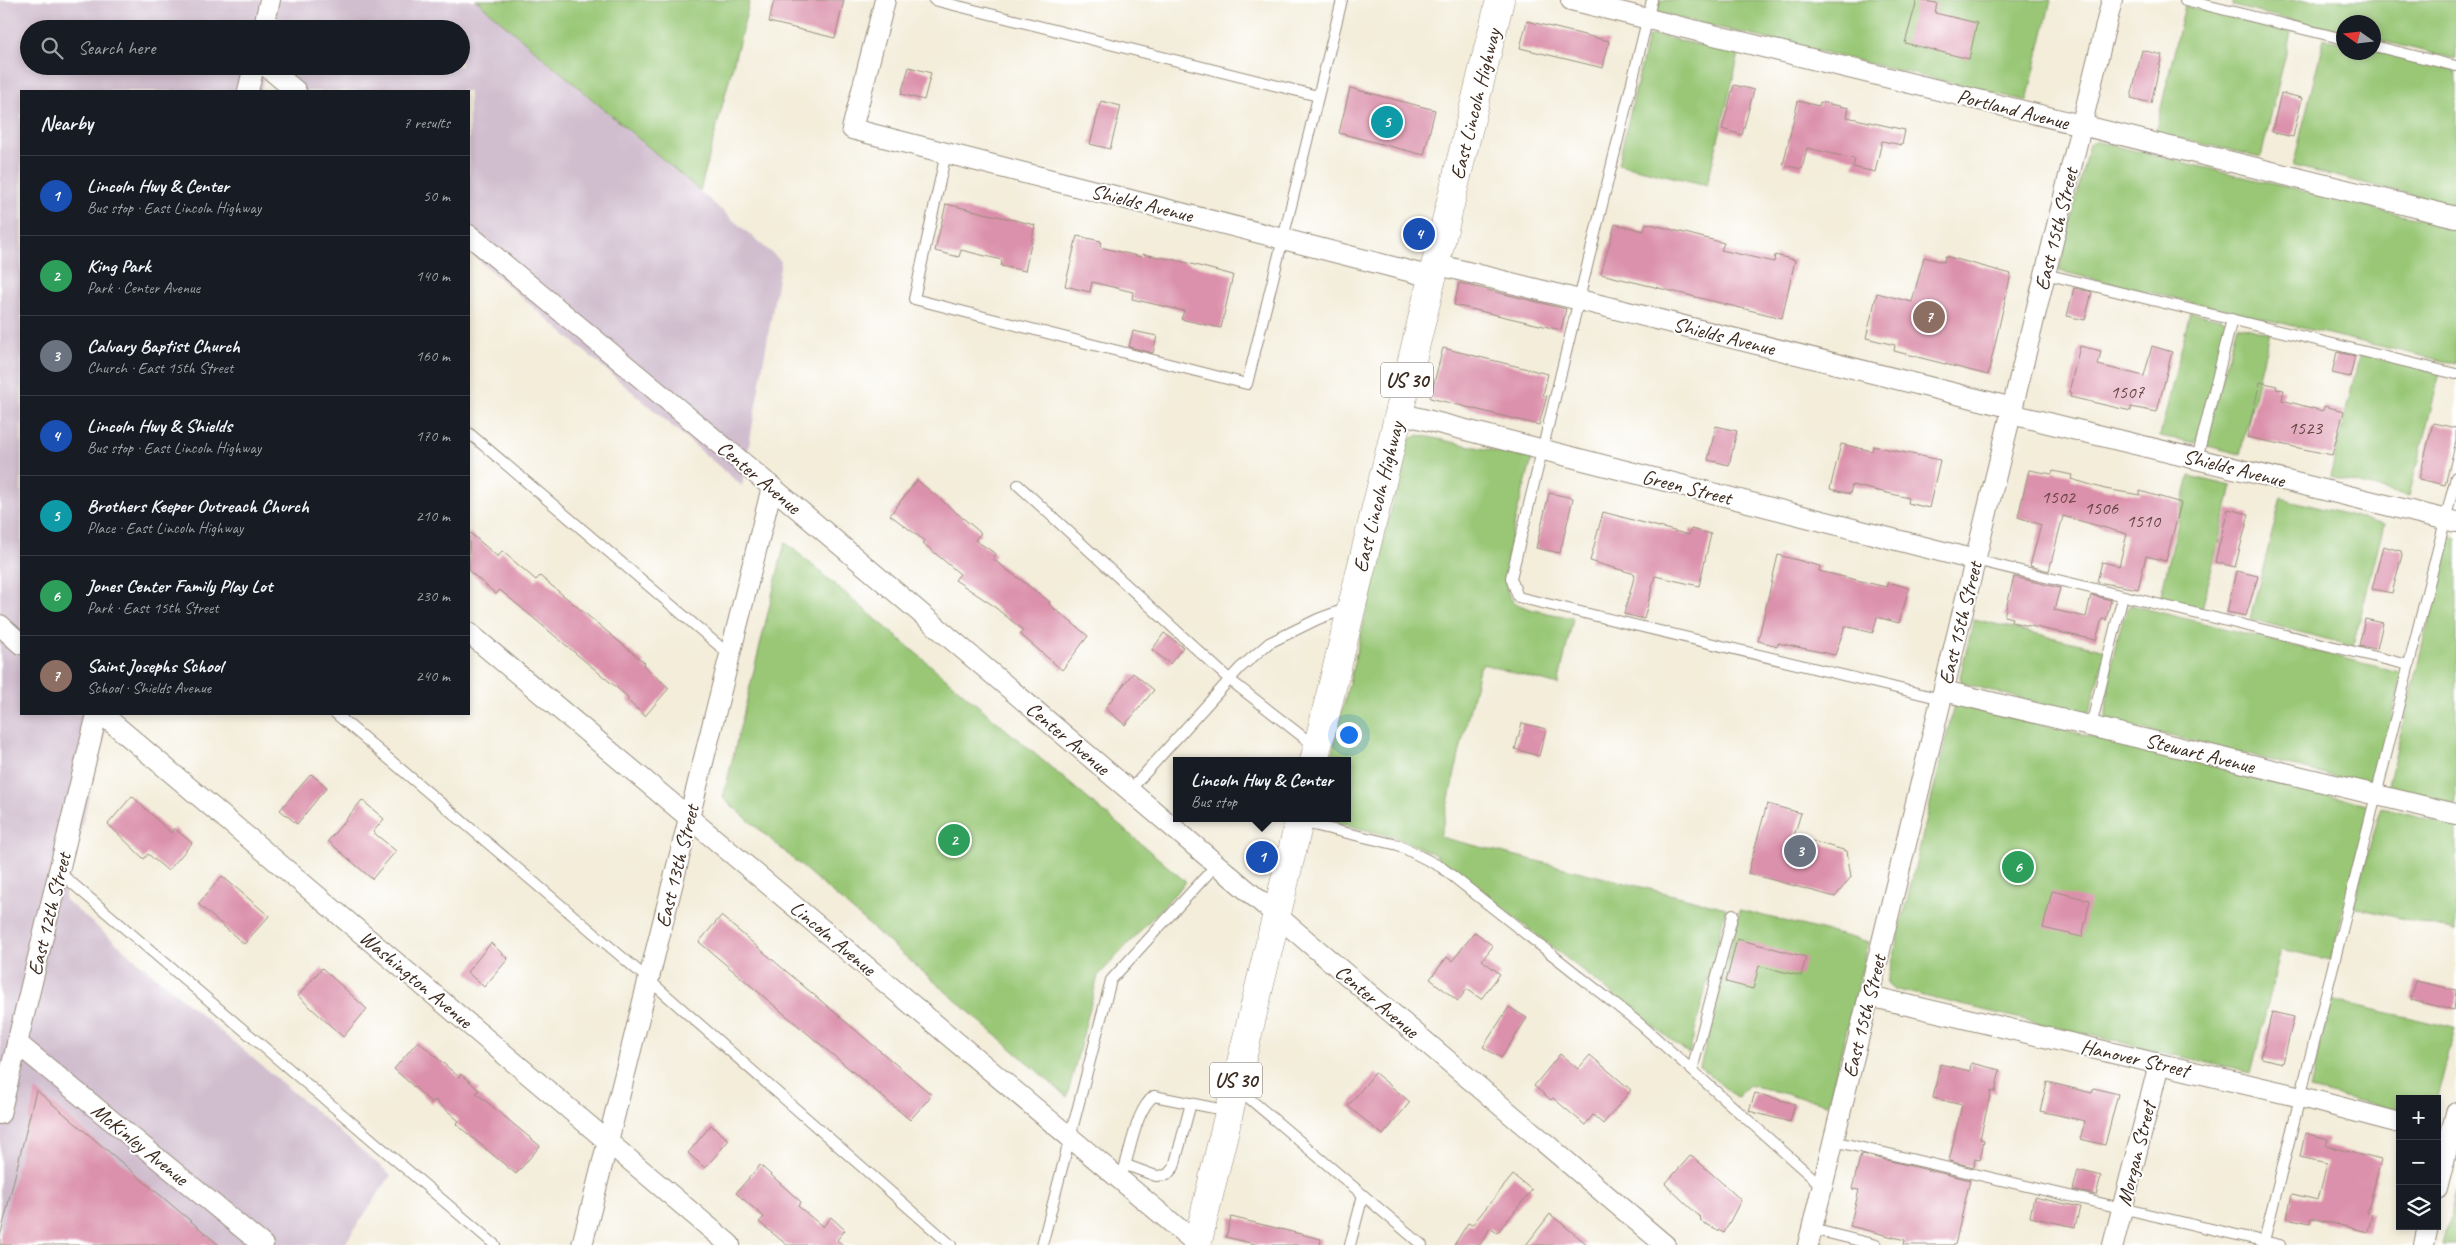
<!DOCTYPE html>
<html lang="en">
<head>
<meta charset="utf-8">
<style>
  :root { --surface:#171b24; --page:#20242c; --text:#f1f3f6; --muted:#9ea1a6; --line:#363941; --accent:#ea580c }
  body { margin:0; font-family:Caveat,sans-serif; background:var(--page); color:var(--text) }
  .controls { position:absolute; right:15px; bottom:15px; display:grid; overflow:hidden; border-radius:0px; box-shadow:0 2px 8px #0003 }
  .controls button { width:45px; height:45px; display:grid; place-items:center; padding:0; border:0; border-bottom:1px solid var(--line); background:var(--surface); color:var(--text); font:25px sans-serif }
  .compass { position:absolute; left:2336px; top:15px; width:45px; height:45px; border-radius:50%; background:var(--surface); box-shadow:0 2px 8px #0003; rotate:284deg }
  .you { position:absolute; left:1348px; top:734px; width:18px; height:18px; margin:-12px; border:4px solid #fff; border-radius:50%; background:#1a73e8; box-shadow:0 0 0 8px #1a73e833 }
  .badge { display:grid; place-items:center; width:32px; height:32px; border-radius:50%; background:var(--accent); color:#fff; font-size:16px; font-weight:700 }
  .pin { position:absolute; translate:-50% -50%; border:2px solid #fff; box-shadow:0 1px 5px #0006 }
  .popup { position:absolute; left:1173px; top:757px; width:178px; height:65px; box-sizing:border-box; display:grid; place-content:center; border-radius:0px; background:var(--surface); filter:drop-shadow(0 1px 4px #0005); font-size:16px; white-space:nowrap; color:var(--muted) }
  .popup b { font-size:19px; color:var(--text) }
  .popup::after { content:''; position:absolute; left:50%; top:100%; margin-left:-10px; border:10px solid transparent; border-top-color:var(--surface) }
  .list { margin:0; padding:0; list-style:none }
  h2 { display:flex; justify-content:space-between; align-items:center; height:65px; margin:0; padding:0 20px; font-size:21px }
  h2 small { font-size:16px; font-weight:400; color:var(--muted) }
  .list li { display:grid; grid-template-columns:32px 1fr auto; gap:15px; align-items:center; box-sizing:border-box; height:80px; padding:0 20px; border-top:1px solid var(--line) }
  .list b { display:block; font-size:19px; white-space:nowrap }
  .list p { margin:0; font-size:16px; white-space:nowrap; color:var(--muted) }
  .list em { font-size:16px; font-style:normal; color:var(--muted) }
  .icon { flex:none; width:28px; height:28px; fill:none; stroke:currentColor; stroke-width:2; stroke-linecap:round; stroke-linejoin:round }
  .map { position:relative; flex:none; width:2456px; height:1245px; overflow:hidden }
  .search { position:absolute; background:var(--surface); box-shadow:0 2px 8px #0003; left:20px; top:20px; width:450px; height:55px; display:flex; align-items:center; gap:12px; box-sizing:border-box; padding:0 18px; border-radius:28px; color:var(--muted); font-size:19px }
  .panel { position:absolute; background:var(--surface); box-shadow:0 2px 8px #0003; left:20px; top:90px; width:450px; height:625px; border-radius:0px }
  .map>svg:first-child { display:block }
  .industrial { fill:#d0bdce; fill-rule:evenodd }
  .green { fill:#99c776; stroke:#6a784a }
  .building { fill:#db91ab }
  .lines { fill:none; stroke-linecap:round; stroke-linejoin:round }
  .service-casing { stroke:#978c7c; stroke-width:12 }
  .minor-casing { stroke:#978c7c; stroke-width:22 }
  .primary-casing { stroke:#978c7c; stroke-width:29 }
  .service { stroke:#fff; stroke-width:10 }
  .minor { stroke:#fff; stroke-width:20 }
  .primary { stroke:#fff; stroke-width:28 }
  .labels { text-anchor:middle; stroke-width:4; stroke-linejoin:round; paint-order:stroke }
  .number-label { font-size:19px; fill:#634441 }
  .shield { fill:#fff; stroke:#766a62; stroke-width:1 }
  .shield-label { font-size:20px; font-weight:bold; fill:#3b2a1e }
  .street-label { font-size:21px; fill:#3b2a1e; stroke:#fff }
</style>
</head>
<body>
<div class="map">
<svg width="2456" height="1245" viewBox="0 0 2456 1245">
  <rect width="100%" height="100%" fill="#fff"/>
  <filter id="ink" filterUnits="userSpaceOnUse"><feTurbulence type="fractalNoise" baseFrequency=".02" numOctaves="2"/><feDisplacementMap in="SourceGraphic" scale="10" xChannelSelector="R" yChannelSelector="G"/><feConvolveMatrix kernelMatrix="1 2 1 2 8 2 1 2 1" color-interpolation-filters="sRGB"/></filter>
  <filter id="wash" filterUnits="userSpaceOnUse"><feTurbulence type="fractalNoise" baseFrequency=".0096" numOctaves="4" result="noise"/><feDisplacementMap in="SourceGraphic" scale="20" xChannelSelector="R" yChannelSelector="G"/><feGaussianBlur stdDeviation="1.12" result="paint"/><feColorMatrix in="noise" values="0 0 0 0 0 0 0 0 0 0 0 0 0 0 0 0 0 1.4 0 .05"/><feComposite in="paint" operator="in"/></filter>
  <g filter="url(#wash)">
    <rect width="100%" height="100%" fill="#f3edda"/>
    <path class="industrial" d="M0 0H476L781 261 742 486 469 252V91H282L264 77 261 91H21V714H109L64 899 391 1175 344 1245H0ZM29 29H461V66H29Z"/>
    <g class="green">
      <polygon points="476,0 750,0 700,191"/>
      <polygon points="1658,0 2051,0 2027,101 1658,13 1656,10"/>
      <polygon points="2233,0 2456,0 2456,59 2374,39 2374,22 2344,22 2343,32 2232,6"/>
      <polygon points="2185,6 2291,32 2261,157 2155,133"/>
      <polygon points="1655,35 1739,54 1707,185 1618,164 1648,37"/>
      <polygon points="2324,38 2343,43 2344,52 2374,52 2374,50 2456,70 2456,205 2293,166"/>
      <polygon points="2095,141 2456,228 2456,364 2059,271 2089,144"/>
      <polygon points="2190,312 2228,321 2196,443 2160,436"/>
      <polygon points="2237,325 2270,333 2240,454 2204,445"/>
      <polygon points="2360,353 2440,373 2409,496 2330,477"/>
      <path d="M1419 435 1532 459C1526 485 1491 584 1513 601 1525 611 1557 614 1573 618L1558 685 1483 664 1479 669 1440 837 1726 908 1689 1054 1432 853 1394 837 1318 818H1347V761H1330L1408 440Z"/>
      <polygon points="2189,476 2232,486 2202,609 2160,599"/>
      <polygon points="2281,498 2384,524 2353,646 2250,619"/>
      <polygon points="2449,537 2456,539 2456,805 2387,789"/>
      <polygon points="785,542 1186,882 1098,976 1067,1097 723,798"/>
      <path d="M2131 605 2403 673 2374 786 2106 720C2106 695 2115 624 2131 605Z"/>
      <polygon points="1974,619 2106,650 2088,716 1962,683 1960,677"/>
      <polygon points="1959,704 2370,805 2331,960 2281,949 2251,1073 1894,989 1887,983 1954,705"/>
      <polygon points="2381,807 2456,826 2456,931 2353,907"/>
      <polygon points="1740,910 1869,942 1828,1104 1749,1085 1737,1098 1700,1067"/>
      <polygon points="2331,1000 2455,1028 2437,1099 2400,1099 2400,1111 2310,1089"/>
      <polygon points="2456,1192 2456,1245 2443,1245"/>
    </g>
    <g id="blocks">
      <g class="building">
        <polygon points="774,0 844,0 835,38 769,22"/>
        <polygon points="1917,0 1937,3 1935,13 1977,23 1969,59 1905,43"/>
        <polygon points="1527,21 1609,41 1603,68 1520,48"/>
        <polygon points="2142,50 2162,55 2151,103 2131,98"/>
        <polygon points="909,67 931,73 924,100 901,94"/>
        <polygon points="1734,85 1754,90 1742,135 1722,129"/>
        <polygon points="1350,88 1435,110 1424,155 1339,133"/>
        <polygon points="2281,93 2302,98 2293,137 2272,132"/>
        <polygon points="1101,101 1121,106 1110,149 1090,144"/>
        <polygon points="1798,101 1819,106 1820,102 1849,108 1847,117 1905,130 1902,145 1882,141 1875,172 1853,167 1855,159 1807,148 1802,169 1783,165"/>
        <polygon points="946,204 1035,225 1025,271 1001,266 1002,260 961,250 959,257 935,251"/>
        <polygon points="1646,223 1724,243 1721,250 1774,262 1775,255 1795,260 1782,318 1601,274 1615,224 1644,231"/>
        <polygon points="1077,236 1101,241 1100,247 1141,257 1142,254 1176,260 1233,275 1221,328 1181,319 1184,311 1132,299 1133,292 1092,282 1090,292 1065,286"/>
        <polygon points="1945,256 2011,274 1988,375 1894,351 1895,345 1866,338 1877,293 1912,302 1924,257 1944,262"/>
        <polygon points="1459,283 1566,309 1561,330 1454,305"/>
        <polygon points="2074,288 2092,292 2085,320 2067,316"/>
        <polygon points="1133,331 1157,336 1153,353 1129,347"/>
        <polygon points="2080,346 2101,351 2098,365 2144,376 2152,346 2172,352 2157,412 2131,407 2131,411 2070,397 2071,392 2069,392"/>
        <polygon points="1443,348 1548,374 1543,395 1547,396 1539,425 1430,398"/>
        <polygon points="2337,352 2355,356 2350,377 2332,373"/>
        <polygon points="2260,382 2277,386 2276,389 2284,390 2282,400 2323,411 2324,406 2344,411 2332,455 2247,437"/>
        <polygon points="2433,423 2456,428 2456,441 2445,485 2419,479"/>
        <polygon points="1716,426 1737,431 1729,465 1708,460"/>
        <polygon points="1841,444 1872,451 1873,446 1940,460 1929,508 1908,503 1909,498 1852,485 1850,494 1830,489"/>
        <polygon points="2029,470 2052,474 2053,471 2072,475 2071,479 2105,489 2140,495 2140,491 2181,503 2166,561 2146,556 2138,589 2097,582 2102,562 2119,566 2127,534 2063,516 2049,571 2030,566 2041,525 2018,517"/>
        <polygon points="917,480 981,533 975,540 996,554 993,559 1050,602 1049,604 1088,636 1062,670 1020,634 1023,630 991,604 955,580 960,574 923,543 925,541 890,515"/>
        <polygon points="1549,493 1573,498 1560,553 1536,548"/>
        <polygon points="2228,509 2249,514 2235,567 2215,562"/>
        <polygon points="1603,512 1689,535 1691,529 1711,534 1699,586 1655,576 1644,619 1624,614 1635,574 1590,561"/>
        <polygon points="469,532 498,557 502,551 536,580 540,576 645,663 643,665 669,688 645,716 627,700 629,698 500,590 496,594 469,571"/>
        <polygon points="2383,546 2401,551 2402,555 2392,593 2372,589"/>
        <polygon points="1778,555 1820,566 1819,571 1886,587 1888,582 1909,588 1899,623 1877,617 1873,633 1845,626 1835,655 1778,643 1778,646 1758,641"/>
        <polygon points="2236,571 2258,576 2246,616 2227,612"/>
        <polygon points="2014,577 2060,588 2054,610 2086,617 2091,595 2111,600 2106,620 2102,619 2096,640 2011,622 2012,618 2004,616"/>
        <polygon points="2365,619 2383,623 2377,649 2359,646"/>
        <polygon points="1164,633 1183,647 1170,664 1152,650"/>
        <polygon points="1133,673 1154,690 1125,725 1105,708"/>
        <polygon points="1522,723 1546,729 1539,756 1515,749"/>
        <polygon points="311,774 327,787 297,824 280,810"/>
        <polygon points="132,796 171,833 174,828 192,843 168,871 148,854 144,859 108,824"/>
        <polygon points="362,800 384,819 373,832 396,851 372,879 328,841"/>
        <polygon points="1767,804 1801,813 1794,836 1847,851 1851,877 1835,897 1748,873"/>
        <polygon points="222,876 269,916 244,944 198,904"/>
        <polygon points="2052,891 2090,900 2082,937 2043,928"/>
        <polygon points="721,916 932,1095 910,1120 699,942"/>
        <polygon points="1475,932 1493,946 1482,960 1500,974 1481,999 1467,989 1458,1001 1430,979 1447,957 1452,961"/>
        <polygon points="1737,939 1806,957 1801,976 1759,966 1753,989 1726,982"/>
        <polygon points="491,943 508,959 484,987 467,972"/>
        <polygon points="322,968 367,1009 343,1037 298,996"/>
        <polygon points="2416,981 2456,990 2454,1010 2411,1000"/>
        <polygon points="1509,1007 1527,1018 1501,1058 1483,1047"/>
        <polygon points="2272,1012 2294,1017 2283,1063 2261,1058"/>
        <polygon points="418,1041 459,1077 461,1074 479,1090 476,1093 540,1146 516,1174 456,1124 459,1121 435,1100 432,1103 394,1069"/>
        <polygon points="1560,1054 1578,1069 1590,1055 1631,1090 1603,1124 1593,1115 1585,1125 1553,1098 1551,1100 1534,1086"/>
        <polygon points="1971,1063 2000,1070 1995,1092 1991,1091 1980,1139 1984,1140 1980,1160 1975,1159 1974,1167 1949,1161 1962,1105 1933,1098 1940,1064 1970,1071"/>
        <polygon points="1375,1073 1410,1102 1383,1135 1348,1106"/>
        <polygon points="2047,1082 2092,1093 2094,1088 2118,1094 2105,1145 2080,1139 2085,1121 2040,1111"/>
        <polygon points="36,1090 219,1245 0,1245 0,1237"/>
        <polygon points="1755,1093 1795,1104 1790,1122 1749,1111"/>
        <polygon points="711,1125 729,1140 705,1168 688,1153"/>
        <polygon points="2305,1133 2328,1139 2326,1146 2381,1160 2367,1213 2372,1214 2368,1232 2311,1218 2310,1223 2287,1218 2292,1194 2318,1200 2327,1163 2300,1157"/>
        <polygon points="1861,1154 1970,1180 1955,1245 1904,1245 1905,1240 1850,1226 1859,1190 1852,1189"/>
        <polygon points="1691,1155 1741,1200 1724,1233 1700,1221 1701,1218 1665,1184"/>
        <polygon points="760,1165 801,1202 798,1206 823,1227 831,1217 845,1230 837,1240 843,1245 787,1245 759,1222 764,1217 736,1193"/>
        <polygon points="2078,1170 2101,1176 2096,1195 2073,1190"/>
        <polygon points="1513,1175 1532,1190 1497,1233 1490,1228 1480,1245 1454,1245 1468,1223 1472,1225"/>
        <polygon points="2034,1197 2080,1207 2075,1227 2030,1217"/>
        <polygon points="1550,1214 1588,1245 1526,1245"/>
        <polygon points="1231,1217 1321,1239 1320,1245 1258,1245 1226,1237"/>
      </g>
    </g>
  </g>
  <g filter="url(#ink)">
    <use href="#blocks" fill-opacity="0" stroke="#978c7c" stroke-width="1"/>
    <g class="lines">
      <defs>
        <g id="service">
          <polyline points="934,0 1318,96"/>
          <polyline points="1652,0 1511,578 1518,597 1942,699"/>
          <polyline points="2185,0 2344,39"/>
          <polyline points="2374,46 2456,66"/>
          <polyline points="946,153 914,299 1247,384 1342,0"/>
          <polyline points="2045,274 2456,374"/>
          <polyline points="469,433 730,655"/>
          <polyline points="2197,459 2232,319"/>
          <polyline points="1018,485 1230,680 1316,747"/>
          <polyline points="1975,560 2409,665"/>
          <polyline points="336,714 649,980 951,1245"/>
          <polyline points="2091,726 2123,596"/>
          <polyline points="1130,790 1240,668 1269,643 1318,619 1348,608"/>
          <polyline points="1300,822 1398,845 1441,867 1640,1024 1822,1186"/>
          <polyline points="59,872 495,1245"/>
          <polyline points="1692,1070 1733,914"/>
          <polyline points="1237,1088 1422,1245"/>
          <polyline points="1833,1141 2280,1245"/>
          <polyline points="1126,1165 1156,1176 1167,1175 1174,1167 1191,1103"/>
          <path d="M1120 1180C1131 1155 1134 1111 1154 1096L1229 1111"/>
          <polyline points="1812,1229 1876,1245"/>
          <polyline points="1042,1245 1111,980 1217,864"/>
          <polyline points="1350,1245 1363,1195"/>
          <polyline points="2263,1245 2456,477"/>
        </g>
        <g id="minor">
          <polyline points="885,0 852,129 1432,277"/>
          <polyline points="1571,0 2456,217"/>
          <polyline points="263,29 270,0"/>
          <polyline points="266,66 296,91"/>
          <polyline points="248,91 254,66"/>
          <polyline points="469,235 772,487 1665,1245"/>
          <polyline points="1435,264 2013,408"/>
          <polyline points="1399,413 1975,560"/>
          <polyline points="2011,414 2456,522"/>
          <polyline points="0,625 21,644"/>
          <polyline points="469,633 1197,1244"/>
          <polyline points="1944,691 2456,814"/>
          <polyline points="102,714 730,1245"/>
          <polyline points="1869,996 2301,1097 2400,1123"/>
          <polyline points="17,1043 263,1245"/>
          <polyline points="0,1114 97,714"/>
          <polyline points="2437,1189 2456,1113"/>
          <polyline points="582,1245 772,487"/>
          <polyline points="1808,1245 2112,0"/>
          <polyline points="2113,1245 2159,1064"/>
          <polyline points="2424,1245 2428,1226"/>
        </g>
        <g id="primary">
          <polyline points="1314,761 1500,0"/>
          <polyline points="1197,1245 1300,818"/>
        </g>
      </defs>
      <use href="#service" class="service-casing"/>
      <use href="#minor" class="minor-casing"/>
      <use href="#primary" class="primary-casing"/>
      <use href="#service" class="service"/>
      <use href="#minor" class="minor"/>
      <use href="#primary" class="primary"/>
    </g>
  </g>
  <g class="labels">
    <g class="number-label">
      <text x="2127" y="398">1507</text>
      <text x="2305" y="434">1523</text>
      <text x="2058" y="503">1502</text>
      <text x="2101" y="514">1506</text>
      <text x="2143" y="527">1510</text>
    </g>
    <g class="shield">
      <rect x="1381" y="362.5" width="52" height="35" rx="4"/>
      <rect x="1210" y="1062.5" width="52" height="35" rx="4"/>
    </g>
    <g class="shield-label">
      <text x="1407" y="387">US 30</text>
      <text x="1236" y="1087">US 30</text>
    </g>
    <g class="street-label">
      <text transform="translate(1475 104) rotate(-76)" y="7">East Lincoln Highway</text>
      <text transform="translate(2013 109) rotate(14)" y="7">Portland Avenue</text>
      <text transform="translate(1142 203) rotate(14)" y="7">Shields Avenue</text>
      <text transform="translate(2056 229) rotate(-76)" y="7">East 15th Street</text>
      <text transform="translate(1724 336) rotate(14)" y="7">Shields Avenue</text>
      <text transform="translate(2234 468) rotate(14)" y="7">Shields Avenue</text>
      <text transform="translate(759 477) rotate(40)" y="7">Center Avenue</text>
      <text transform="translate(1687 487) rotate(14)" y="7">Green Street</text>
      <text transform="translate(1378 497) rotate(-76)" y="7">East Lincoln Highway</text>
      <text transform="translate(1960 623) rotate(-76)" y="7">East 15th Street</text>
      <text transform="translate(1068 738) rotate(40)" y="7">Center Avenue</text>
      <text transform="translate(2200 753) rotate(14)" y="7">Stewart Avenue</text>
      <text transform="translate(677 866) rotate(-76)" y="7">East 13th Street</text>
      <text transform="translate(49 914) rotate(-76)" y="7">East 12th Street</text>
      <text transform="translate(833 938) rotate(40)" y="7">Lincoln Avenue</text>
      <text transform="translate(416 979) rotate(40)" y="7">Washington Avenue</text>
      <text transform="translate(1377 1001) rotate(40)" y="7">Center Avenue</text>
      <text transform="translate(1864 1016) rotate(-76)" y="7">East 15th Street</text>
      <text transform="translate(2135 1058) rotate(13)" y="7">Hanover Street</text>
      <text transform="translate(140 1144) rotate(39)" y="7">McKinley Avenue</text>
      <text transform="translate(2136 1154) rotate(-76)" y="7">Morgan Street</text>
    </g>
  </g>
</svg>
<div class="controls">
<button>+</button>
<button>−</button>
<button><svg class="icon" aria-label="layers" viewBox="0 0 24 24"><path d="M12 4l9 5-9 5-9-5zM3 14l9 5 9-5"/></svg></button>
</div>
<svg class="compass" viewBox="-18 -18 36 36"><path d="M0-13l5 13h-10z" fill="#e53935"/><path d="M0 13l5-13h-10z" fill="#9ea1a6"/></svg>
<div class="you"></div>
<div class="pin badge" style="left:1262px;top:857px;background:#1a4fb4">1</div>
<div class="popup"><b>Lincoln Hwy &amp; Center</b>Bus stop</div>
<div class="pin badge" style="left:954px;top:840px;background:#2e9e5b">2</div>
<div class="pin badge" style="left:1800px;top:851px;background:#6b7280">3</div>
<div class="pin badge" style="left:1419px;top:234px;background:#1a4fb4">4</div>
<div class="pin badge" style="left:1387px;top:122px;background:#0f9aa8">5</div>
<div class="pin badge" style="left:2018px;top:867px;background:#2e9e5b">6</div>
<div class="pin badge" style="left:1929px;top:317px;background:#8d6e63">7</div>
<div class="search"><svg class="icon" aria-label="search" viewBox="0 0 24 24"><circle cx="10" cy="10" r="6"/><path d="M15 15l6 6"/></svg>Search here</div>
<section class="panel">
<h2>Nearby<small>7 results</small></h2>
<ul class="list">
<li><span class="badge" style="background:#1a4fb4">1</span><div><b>Lincoln Hwy &amp; Center</b><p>Bus stop · East Lincoln Highway</p></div><em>50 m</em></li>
<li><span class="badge" style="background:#2e9e5b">2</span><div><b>King Park</b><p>Park · Center Avenue</p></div><em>140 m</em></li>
<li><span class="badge" style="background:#6b7280">3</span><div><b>Calvary Baptist Church</b><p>Church · East 15th Street</p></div><em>160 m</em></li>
<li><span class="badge" style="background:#1a4fb4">4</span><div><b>Lincoln Hwy &amp; Shields</b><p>Bus stop · East Lincoln Highway</p></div><em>170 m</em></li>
<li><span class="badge" style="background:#0f9aa8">5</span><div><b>Brothers Keeper Outreach Church</b><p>Place · East Lincoln Highway</p></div><em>210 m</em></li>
<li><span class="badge" style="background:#2e9e5b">6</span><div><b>Jones Center Family Play Lot</b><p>Park · East 15th Street</p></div><em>230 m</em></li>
<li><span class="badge" style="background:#8d6e63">7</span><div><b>Saint Josephs School</b><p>School · Shields Avenue</p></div><em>240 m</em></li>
</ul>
</section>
</div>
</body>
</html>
